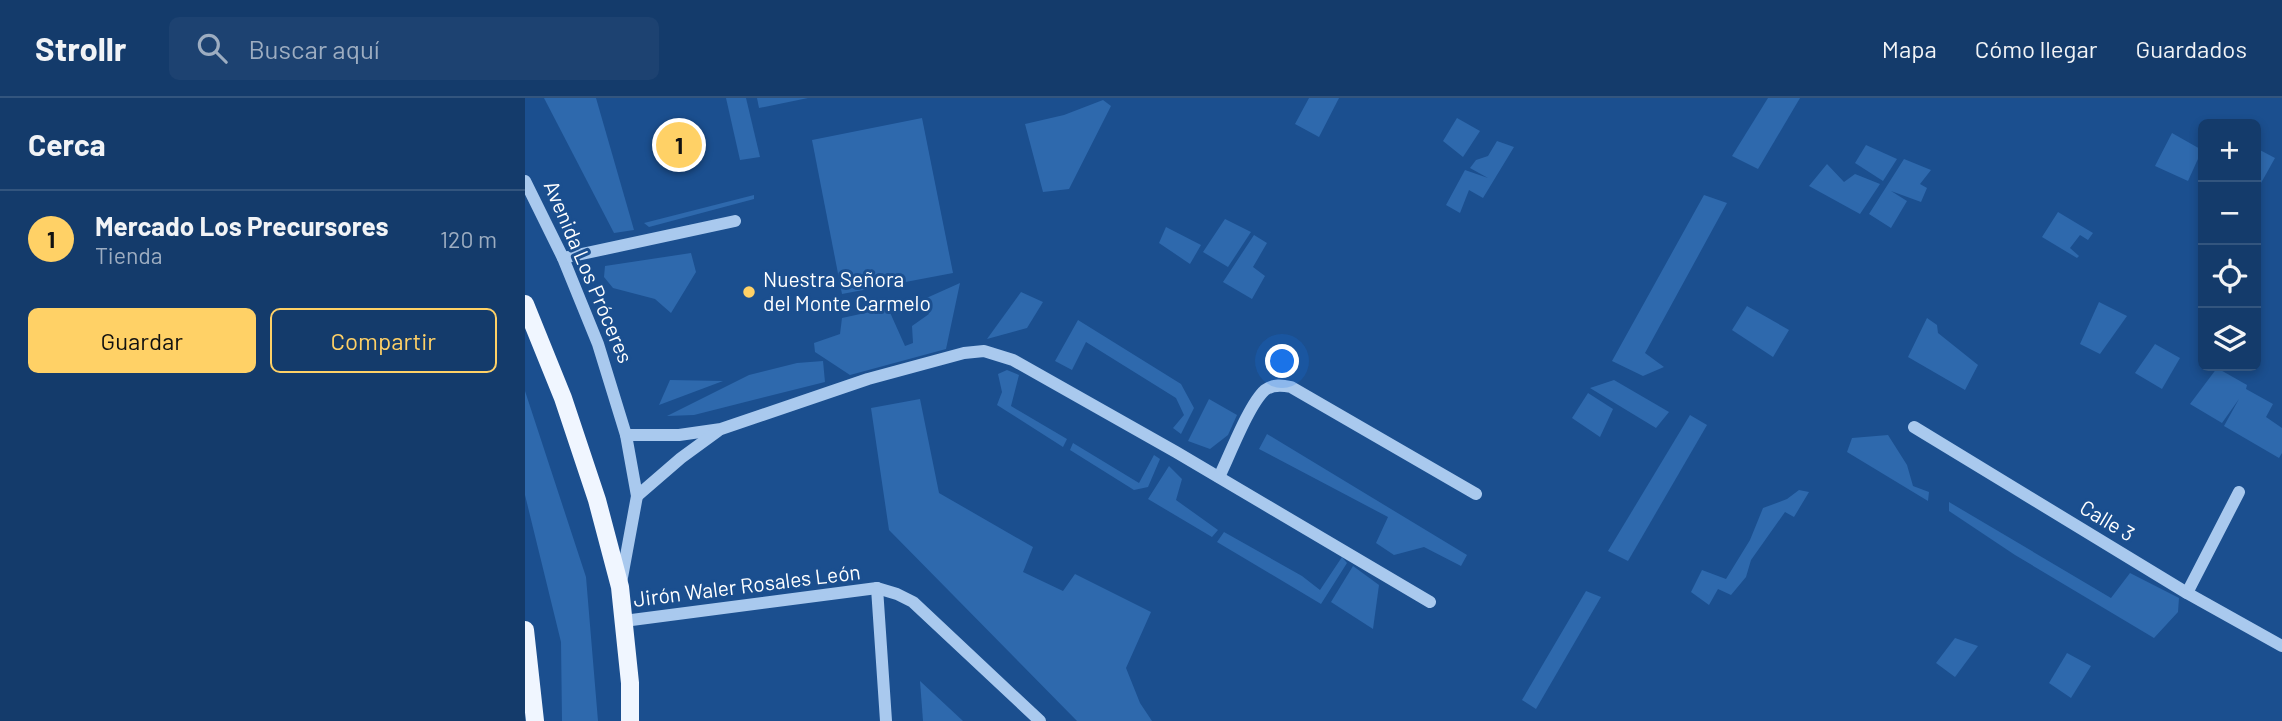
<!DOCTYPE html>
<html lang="es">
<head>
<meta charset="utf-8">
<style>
  :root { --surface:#143b6b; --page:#1d4271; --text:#f1f3f6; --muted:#9dadc1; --line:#33557e; --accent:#ffd166 }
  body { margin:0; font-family:Barlow,sans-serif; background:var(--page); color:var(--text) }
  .controls { position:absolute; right:21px; top:21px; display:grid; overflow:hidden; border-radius:10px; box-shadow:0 4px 10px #0003 }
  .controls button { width:63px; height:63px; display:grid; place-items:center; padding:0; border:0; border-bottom:2px solid var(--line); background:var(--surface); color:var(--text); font:35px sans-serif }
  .you { position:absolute; left:758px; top:264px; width:24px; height:24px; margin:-18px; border:5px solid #fff; border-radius:50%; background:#1a73e8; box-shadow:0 0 0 10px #1a73e833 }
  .badge { display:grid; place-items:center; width:46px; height:46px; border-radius:50%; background:var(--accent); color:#111; font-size:23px; font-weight:700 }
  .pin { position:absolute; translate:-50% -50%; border:4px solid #fff; box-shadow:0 2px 7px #0006 }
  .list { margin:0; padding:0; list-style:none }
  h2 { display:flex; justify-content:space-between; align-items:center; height:91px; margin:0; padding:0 28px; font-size:30px }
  h2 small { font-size:23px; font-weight:400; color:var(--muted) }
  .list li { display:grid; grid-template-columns:46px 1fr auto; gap:21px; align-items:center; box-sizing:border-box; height:98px; padding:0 28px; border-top:2px solid var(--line) }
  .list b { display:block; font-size:26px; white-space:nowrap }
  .list p { margin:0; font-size:23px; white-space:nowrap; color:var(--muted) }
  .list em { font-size:23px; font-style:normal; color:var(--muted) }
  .actions { display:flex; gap:14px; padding:21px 28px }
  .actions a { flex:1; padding:16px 0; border:2px solid var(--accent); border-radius:10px; text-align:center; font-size:24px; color:var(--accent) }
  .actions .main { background:var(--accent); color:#111 }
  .icon { flex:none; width:38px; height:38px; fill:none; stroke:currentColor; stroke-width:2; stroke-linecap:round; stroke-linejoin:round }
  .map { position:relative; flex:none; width:1757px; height:623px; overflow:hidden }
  header { display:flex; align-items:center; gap:42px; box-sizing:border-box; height:98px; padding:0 35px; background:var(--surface); border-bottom:2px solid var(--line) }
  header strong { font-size:33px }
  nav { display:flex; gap:38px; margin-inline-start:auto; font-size:24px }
  .search { width:490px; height:63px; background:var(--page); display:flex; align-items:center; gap:18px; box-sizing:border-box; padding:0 24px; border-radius:10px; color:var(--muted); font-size:26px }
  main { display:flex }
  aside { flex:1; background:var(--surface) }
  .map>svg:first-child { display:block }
  .green { fill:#2e69ad }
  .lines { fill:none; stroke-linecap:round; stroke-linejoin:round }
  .minor { stroke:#a9c9ee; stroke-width:12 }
  .major { stroke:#f0f6ff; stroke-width:18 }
  .poi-dot { fill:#ffd166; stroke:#1b4f8f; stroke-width:2.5 }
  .labels { text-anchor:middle; stroke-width:6; stroke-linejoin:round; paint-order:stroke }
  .street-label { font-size:21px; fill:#fff; stroke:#1b4f8f }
  .poi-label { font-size:21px; fill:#fff; stroke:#1b4f8f; text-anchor:start }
</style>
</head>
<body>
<header>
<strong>Strollr</strong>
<div class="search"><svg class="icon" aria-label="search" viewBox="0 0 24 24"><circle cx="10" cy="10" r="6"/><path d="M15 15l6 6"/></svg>Buscar aquí</div>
<nav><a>Mapa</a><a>Cómo llegar</a><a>Guardados</a></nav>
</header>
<main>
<aside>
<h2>Cerca<small></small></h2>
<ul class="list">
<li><span class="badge">1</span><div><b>Mercado Los Precursores</b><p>Tienda</p></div><em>120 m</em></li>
</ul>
<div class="actions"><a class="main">Guardar</a><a>Compartir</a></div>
</aside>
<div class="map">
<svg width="1757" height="623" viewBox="0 0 1757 623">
  <rect width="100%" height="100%" fill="#1b4f8f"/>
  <g class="green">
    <polygon points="19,0 71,0 109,132 89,135"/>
    <polygon points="201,0 221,0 235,59 215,62"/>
    <polygon points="232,0 283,0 234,10"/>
    <polygon points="784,0 814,0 794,39 770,26"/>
    <polygon points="1243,0 1275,0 1233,71 1207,58"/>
    <polygon points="578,2 586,8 544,91 518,94 500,26 539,17"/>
    <polygon points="397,20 428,175 317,196 287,42"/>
    <polygon points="932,20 955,33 938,59 918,43"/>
    <polygon points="1647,35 1677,52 1663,83 1630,68"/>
    <polygon points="972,43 989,49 958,100 944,92 935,115 921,107 940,72 963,80 945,70 951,62 963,58"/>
    <polygon points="1341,47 1372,61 1358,83 1330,65"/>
    <polygon points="1731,50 1750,60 1731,94"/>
    <polygon points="1379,61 1406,72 1395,86 1402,90 1396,104 1366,93 1382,103 1366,130 1344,116"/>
    <polygon points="1302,66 1319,84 1330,76 1355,86 1335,116 1284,88"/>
    <polygon points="229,97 229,101 124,129 119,125"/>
    <polygon points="1179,97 1202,105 1120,255 1139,269 1118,278 1087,263"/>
    <polygon points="1533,114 1568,135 1563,142 1555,137 1545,150 1554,158 1552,160 1517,139"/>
    <polygon points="700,121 726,134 703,169 678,154"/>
    <polygon points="641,129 676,147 665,166 634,145"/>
    <polygon points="729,137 742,145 728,169 740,178 727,201 698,184"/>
    <polygon points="166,155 171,174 146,215 130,201 88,190 79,179 80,168"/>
    <polygon points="435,185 421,251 325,277 290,254 289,245 315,236 317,220 363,210 380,248 388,245 387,228 404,216 397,202"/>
    <polygon points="496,194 518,204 502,230 462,241"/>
    <polygon points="1574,204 1602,218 1575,256 1555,246"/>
    <polygon points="1222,208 1264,232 1248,259 1207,232"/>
    <polygon points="1402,220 1412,227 1413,235 1453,267 1440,292 1383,259"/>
    <polygon points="553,222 656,286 669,310 656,336 648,330 659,317 651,300 561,244 547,272 530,263"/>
    <polygon points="1630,246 1655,260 1637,291 1610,275"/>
    <polygon points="298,263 300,284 169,317 142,318 224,277 272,265"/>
    <polygon points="1692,270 1722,287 1721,291 1748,306 1741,319 1757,330 1757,355 1754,360 1699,328 1714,301 1697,325 1665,306"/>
    <polygon points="482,272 494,277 486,308 542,341 538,349 472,307 477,294 473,276"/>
    <polygon points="145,282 198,283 134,307"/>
    <polygon points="1089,282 1144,314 1131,330 1065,290"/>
    <polygon points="0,293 61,479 73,623 37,623 36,544 0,397"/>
    <polygon points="1063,295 1088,311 1075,339 1047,320"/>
    <polygon points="395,301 414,395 508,449 498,474 538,493 550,476 626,514 601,570 615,605 627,623 552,623 364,432 346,310"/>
    <polygon points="684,301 712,317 703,337 685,351 663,343"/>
    <polygon points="1165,317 1182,327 1103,463 1083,453"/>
    <polygon points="742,336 942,457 936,468 899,449 869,457 851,445 863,419 734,351"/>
    <polygon points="1363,337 1382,367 1388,388 1404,394 1403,403 1322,354 1327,340"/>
    <polygon points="548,345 614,385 629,357 635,361 623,389 609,392 545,352"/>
    <polygon points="644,368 657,381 651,402 693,432 687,439 623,401"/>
    <polygon points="1274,392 1284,394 1269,419 1260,414 1226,462 1221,479 1206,497 1193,491 1184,507 1166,494 1177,472 1201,481 1225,442 1238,410 1262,401"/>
    <polygon points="1424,404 1586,500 1605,475 1654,500 1653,514 1629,540 1490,457 1424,413"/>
    <polygon points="699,434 777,478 795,492 817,459 822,465 796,506 692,444"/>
    <polygon points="828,468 854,487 848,531 806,504"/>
    <polygon points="1061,493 1076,499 1011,611 997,602"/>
    <polygon points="1430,540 1453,548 1430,579 1411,565"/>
    <polygon points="1542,555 1566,568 1546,600 1524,585"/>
    <polygon points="395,583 438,623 398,623"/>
  </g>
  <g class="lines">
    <g class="minor">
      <polyline points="0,83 38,160 73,246 101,337 112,398 96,485"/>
      <polyline points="38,160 210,123"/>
      <polyline points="1389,329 1662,495 1757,548"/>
      <polyline points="101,337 154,337 196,331 343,281 439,255 459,253 488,262 651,354 905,504"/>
      <path d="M694 379C704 359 724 306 740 292 748 286 757 287 766 289L951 396"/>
      <polyline points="112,398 156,360 193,333"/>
      <polyline points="352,490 361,623"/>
      <polyline points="1662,495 1714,394"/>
      <polyline points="99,523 352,490 372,496 388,504 515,623"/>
    </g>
    <g class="major">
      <polyline points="0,206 38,300 72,402 95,489 105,585 105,623"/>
      <polyline points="0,532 10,623"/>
    </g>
  </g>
  <circle class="poi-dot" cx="224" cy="194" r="7"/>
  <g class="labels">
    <g class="street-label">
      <text transform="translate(63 174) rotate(67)" y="7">Avenida Los Próceres</text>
      <text transform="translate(1582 423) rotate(31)" y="7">Calle 3</text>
      <text transform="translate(222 488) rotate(-7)" y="7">Jirón Waler Rosales León</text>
    </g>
    <g class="poi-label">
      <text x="238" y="189">Nuestra Señora<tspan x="238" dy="24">del Monte Carmelo</tspan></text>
    </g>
  </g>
</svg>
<div class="controls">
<button>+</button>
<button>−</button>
<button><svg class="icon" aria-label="locate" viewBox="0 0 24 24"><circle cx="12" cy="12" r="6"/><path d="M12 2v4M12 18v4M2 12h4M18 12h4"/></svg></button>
<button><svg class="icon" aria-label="layers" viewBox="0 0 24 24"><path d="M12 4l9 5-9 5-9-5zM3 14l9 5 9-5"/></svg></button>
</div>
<div class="you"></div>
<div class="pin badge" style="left:154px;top:47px">1</div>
</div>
</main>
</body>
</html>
